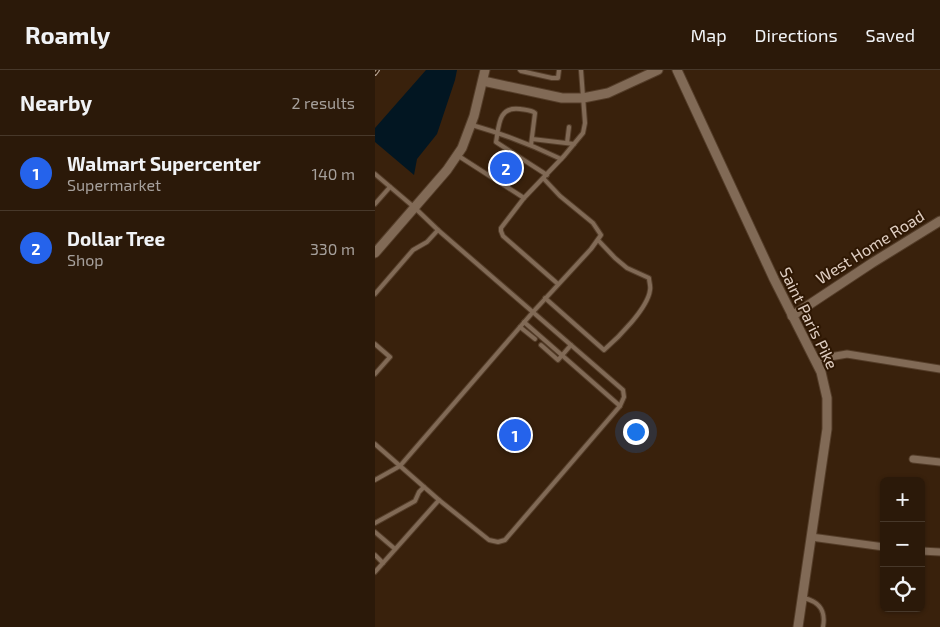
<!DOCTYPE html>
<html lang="en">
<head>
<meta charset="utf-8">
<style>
  :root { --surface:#2b1909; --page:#332212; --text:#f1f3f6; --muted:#a6a09c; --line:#47382a; --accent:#2563eb }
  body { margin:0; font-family:"Exo 2",sans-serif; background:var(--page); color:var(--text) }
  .controls { position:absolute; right:15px; bottom:15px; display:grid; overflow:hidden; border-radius:8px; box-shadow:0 1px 4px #0004 }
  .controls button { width:45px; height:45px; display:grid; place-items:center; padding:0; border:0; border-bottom:1px solid var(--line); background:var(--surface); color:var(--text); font:25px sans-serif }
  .you { position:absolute; left:260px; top:361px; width:18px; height:18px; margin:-12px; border:4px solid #fff; border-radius:50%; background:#1a73e8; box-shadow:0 0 0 8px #1a73e833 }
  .badge { display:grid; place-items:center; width:32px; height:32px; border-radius:50%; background:var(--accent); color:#fff; font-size:16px; font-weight:700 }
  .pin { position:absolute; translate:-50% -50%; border:2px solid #fff; box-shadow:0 1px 5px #0006 }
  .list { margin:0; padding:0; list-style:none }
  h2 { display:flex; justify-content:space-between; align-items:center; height:65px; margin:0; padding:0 20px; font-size:21px }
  h2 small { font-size:16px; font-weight:400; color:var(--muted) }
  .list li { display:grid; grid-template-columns:32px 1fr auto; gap:15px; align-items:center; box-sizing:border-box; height:75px; padding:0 20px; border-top:1px solid var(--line) }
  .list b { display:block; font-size:19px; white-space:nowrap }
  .list p { margin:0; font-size:16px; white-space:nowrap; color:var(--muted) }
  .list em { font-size:16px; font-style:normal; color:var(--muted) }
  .icon { flex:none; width:28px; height:28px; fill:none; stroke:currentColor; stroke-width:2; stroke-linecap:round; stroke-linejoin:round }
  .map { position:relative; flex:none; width:565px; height:557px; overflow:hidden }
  header { display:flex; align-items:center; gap:30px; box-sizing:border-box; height:70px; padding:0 25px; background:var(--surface); border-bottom:1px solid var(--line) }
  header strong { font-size:24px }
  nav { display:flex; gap:28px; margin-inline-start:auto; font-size:18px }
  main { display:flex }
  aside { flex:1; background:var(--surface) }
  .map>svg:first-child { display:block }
  .water { fill:#021622 }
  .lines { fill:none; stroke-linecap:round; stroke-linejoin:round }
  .service-casing { stroke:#543d29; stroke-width:6 }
  .minor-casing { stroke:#543d29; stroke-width:9 }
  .tertiary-casing { stroke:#543d29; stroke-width:11 }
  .service { stroke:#816a56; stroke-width:4 }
  .minor { stroke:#816a56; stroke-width:7 }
  .tertiary { stroke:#816a56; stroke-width:9 }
  .rail-casing { stroke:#b6a495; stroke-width:4 }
  .rail { stroke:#2e1703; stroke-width:2; stroke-dasharray:5.5; stroke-linecap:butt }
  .labels { text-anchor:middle; stroke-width:4; stroke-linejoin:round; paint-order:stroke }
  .street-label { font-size:16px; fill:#e0cfc3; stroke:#2e1703 }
</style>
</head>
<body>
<header>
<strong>Roamly</strong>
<nav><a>Map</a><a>Directions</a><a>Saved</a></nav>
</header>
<main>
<aside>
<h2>Nearby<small>2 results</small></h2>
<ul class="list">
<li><span class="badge">1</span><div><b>Walmart Supercenter</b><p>Supermarket</p></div><em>140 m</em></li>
<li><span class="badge">2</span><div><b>Dollar Tree</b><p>Shop</p></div><em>330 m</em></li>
</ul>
</aside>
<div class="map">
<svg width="565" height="557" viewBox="0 0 565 557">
  <rect width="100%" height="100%" fill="#39210c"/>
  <polygon class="water" points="51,0 82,0 80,10 62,64 42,89 39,105 0,72 0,58"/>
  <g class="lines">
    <defs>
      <g id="service">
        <polyline points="145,0 146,1 177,8 183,8 184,0"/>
        <path d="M97 55C128 64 157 75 186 89"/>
        <polyline points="157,69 199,74"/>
        <polyline points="192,73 194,57"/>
        <path d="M156 75 160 43C156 40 151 40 145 39 123 36 124 56 121 72L172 105"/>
        <polyline points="82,85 149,128 189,86 208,63 210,53 206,0"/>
        <polyline points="0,104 40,138 63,160 248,320 249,327 245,336 130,470 123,472 114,470 64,430 0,374"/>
        <polyline points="149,128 126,158 126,161 128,166 183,214"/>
        <polyline points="0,134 15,117"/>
        <polyline points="0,224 38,180 52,172 63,160"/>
        <path d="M170 228 229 280C243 268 273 238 275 220 276 216 274 212 274 208L252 198 240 188 223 170"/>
        <polyline points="149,252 245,336"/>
        <polyline points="145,257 160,269"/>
        <polyline points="0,274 15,287 0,304"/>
        <polyline points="166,275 183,290 196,275"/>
        <polyline points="0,410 25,396 158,242 216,179 226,165 218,153 185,126 169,109"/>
        <polyline points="0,453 40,431 44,422 49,417"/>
        <polyline points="0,462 20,479"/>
        <polyline points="0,485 8,493"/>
        <polyline points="0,502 64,430"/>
        <path d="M429 528C445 532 451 541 448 557"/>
      </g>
      <g id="minor">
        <polyline points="442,292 455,287 472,284 565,299"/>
        <polyline points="538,389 565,392"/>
        <polyline points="436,467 509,477"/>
        <polyline points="546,481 565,482"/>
      </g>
      <g id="tertiary">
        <polyline points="302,0 399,209 446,302 452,328 452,359 423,557"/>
        <polyline points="108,11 187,28 208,28 233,23 283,0"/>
        <polyline points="0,183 72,100 87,78 99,46 110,0"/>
        <polyline points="417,246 497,193 565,151"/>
      </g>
    </defs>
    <use href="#service" class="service-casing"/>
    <use href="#minor" class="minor-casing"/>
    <use href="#tertiary" class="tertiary-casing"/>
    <use href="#service" class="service"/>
    <use href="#minor" class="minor"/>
    <use href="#tertiary" class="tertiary"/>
    <defs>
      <polyline id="rail" points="0,4 3,0"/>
    </defs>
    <use href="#rail" class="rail-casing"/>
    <use href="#rail" class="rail"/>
  </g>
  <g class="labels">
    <g class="street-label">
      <text transform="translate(495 177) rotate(-32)" y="6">West Home Road</text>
      <text transform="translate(434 248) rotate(64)" y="6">Saint Paris Pike</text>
    </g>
  </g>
</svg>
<div class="controls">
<button>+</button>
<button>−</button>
<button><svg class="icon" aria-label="locate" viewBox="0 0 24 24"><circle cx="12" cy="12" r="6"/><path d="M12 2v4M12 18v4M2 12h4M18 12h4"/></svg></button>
</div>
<div class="you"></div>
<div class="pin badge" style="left:140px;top:365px">1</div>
<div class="pin badge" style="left:131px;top:98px">2</div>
</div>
</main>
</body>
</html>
